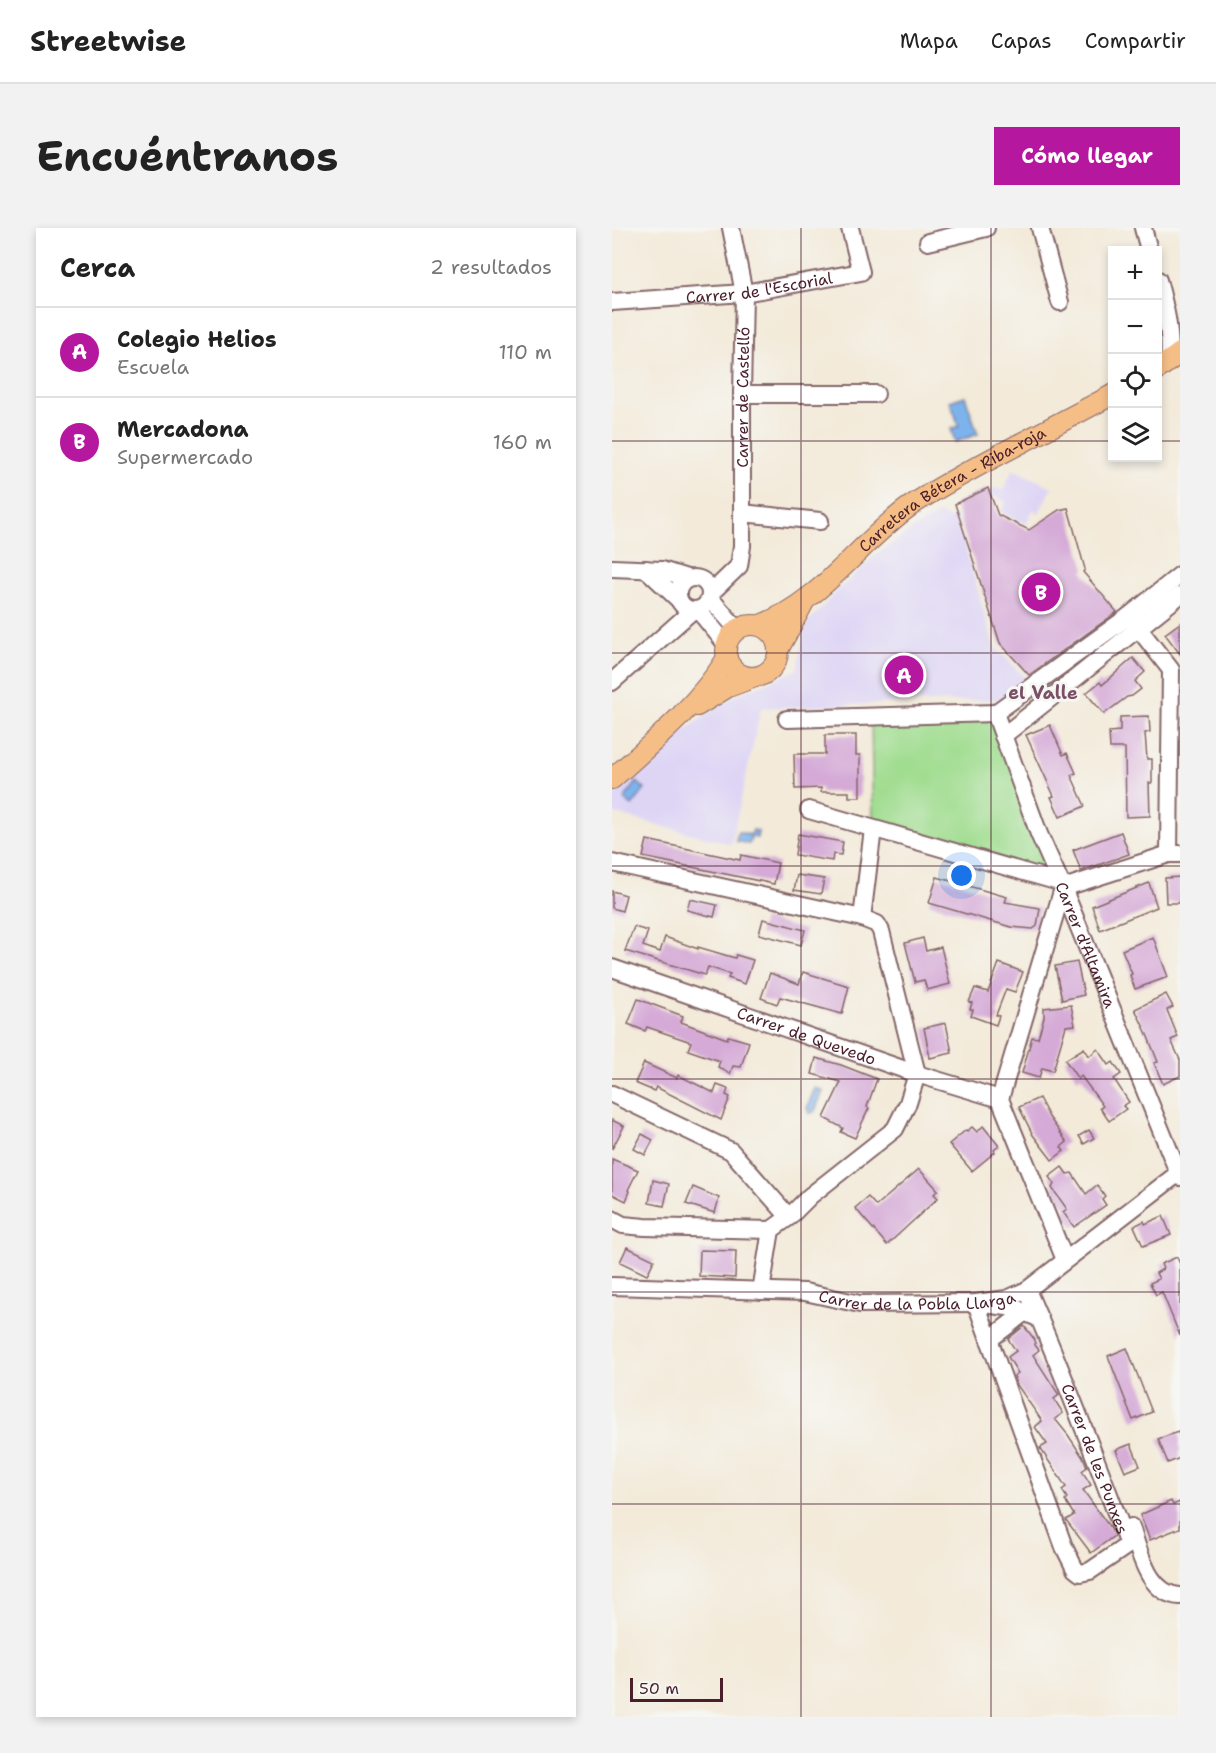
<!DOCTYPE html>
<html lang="es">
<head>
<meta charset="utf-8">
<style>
  :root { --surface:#fff; --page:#f2f2f2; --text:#222; --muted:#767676; --line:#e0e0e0; --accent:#b5179e }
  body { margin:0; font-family:"Shantell Sans",sans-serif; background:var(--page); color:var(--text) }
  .controls { position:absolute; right:18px; top:18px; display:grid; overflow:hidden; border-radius:0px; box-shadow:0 3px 9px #0003 }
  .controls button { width:54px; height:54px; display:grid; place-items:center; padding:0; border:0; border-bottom:2px solid var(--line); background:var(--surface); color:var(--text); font:30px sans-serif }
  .scale { position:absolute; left:18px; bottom:15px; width:93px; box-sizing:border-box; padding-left:6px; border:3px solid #4a1f2b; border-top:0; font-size:16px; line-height:21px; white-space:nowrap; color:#4a1f2b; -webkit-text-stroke:4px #f6f6f2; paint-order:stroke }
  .you { position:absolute; left:350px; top:648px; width:21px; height:21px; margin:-15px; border:4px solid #fff; border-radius:50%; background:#1a73e8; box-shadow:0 0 0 9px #1a73e833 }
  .badge { display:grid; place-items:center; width:39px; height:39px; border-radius:50%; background:var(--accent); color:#fff; font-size:20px; font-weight:700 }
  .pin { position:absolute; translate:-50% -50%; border:3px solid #fff; box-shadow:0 2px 6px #0006 }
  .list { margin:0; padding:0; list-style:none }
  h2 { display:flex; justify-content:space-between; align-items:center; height:78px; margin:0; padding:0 24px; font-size:26px }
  h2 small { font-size:20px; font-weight:400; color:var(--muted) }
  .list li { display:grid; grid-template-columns:39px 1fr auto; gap:18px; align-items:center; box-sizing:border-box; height:90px; padding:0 24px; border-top:2px solid var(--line) }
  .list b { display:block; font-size:22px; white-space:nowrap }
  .list p { margin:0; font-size:20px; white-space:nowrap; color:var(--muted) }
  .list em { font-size:20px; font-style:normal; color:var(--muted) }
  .icon { flex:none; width:33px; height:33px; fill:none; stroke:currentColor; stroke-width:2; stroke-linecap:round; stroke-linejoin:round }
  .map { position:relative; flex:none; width:568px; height:1489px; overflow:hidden; border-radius:0px }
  header { display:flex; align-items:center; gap:36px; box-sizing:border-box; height:84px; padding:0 30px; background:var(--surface); border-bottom:2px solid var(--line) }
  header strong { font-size:28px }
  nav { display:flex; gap:33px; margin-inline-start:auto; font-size:21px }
  .intro { display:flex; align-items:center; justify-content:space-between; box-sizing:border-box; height:144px; padding:0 36px }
  h1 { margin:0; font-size:42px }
  .button { padding:15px 27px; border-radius:0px; background:var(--accent); color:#fff; font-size:21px; font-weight:700 }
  main { display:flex; gap:36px; padding:0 36px }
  aside { flex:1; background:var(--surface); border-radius:0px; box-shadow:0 3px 9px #0003 }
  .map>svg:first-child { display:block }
  .built { fill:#ded5f5 }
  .green { fill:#a1dd91; stroke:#767e5e; stroke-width:1.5 }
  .water { fill:#7db3ec; stroke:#64698c; stroke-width:1.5 }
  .building { fill:#d5aad7 }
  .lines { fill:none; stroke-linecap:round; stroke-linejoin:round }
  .minor-casing { stroke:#856668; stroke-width:20 }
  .major-casing { stroke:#856668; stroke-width:22 }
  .minor { stroke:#fff; stroke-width:16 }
  .major { stroke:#f6be87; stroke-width:20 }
  .grid { fill:none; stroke:#4a1f2b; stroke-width:1.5; stroke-opacity:0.55 }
  .labels { text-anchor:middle; stroke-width:6; stroke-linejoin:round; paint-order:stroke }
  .street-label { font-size:16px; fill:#4a1f2b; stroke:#f6f6f2 }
  .neighbourhood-label { font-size:18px; font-weight:bold; fill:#7b5067; stroke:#f6f6f2 }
</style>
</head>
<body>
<header>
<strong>Streetwise</strong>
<nav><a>Mapa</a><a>Capas</a><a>Compartir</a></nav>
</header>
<div class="intro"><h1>Encuéntranos</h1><a class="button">Cómo llegar</a></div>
<main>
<aside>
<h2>Cerca<small>2 resultados</small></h2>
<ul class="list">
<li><span class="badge">A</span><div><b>Colegio Helios</b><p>Escuela</p></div><em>110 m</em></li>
<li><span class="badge">B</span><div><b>Mercadona</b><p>Supermercado</p></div><em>160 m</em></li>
</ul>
</aside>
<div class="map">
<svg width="568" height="1489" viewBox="0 0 568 1489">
  <rect width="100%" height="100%" fill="#f6f6f2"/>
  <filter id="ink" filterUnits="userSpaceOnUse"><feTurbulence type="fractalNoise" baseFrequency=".0167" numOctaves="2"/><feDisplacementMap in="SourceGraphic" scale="12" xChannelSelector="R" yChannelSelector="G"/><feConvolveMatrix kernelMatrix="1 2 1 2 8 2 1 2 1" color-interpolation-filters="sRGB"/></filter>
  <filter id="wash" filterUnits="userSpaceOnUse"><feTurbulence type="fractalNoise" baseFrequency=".008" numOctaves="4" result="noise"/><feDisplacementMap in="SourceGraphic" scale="24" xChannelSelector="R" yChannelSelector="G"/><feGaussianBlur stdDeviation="1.35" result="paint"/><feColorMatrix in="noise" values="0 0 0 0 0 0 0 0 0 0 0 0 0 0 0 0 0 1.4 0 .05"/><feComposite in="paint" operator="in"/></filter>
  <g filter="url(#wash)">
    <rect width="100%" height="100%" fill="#f3ead9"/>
    <g class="built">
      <polygon points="401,241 440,259 427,285 421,282 414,296 389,284 394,274 378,266 382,259 391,262"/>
      <polygon points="328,285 337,291 344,288 382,418 414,451 400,471 149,480 119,616 0,585 0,569 61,511 120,469 185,442 193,398 222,366 260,330 300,301"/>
    </g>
    <polygon class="green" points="383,485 447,654 261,601 259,488"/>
    <g class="water">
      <polygon points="353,168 366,206 343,214 339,201 347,198 338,173"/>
      <polygon points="25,554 33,561 20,578 12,571"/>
      <polygon points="141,602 146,603 145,610 139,609 137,616 124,613 126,604 139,607"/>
      <polygon points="203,860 211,863 203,883 197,886 195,880"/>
    </g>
    <g id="blocks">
      <g class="building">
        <polygon points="376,260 386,287 417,302 447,282 456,280 473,341 471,344 505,384 417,447 388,415 343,276"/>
        <polygon points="568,395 568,426 553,406"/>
        <polygon points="521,430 533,444 523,453 529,461 520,468 515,469 492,486 474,465 488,454 490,457"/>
        <polygon points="537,488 538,504 533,505 535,531 540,531 540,555 537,555 538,588 514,589 513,520 498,520 497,504 508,503 508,489"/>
        <polygon points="438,497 451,527 455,525 464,545 459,547 473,578 448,589 439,569 442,568 414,507"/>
        <polygon points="213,507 244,507 244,527 248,527 248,569 237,569 237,564 209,564 209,560 183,561 182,526 213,526"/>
        <polygon points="509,604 517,626 469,643 461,622"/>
        <polygon points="186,606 231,614 229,627 221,626 220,633 183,627"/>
        <polygon points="35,612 128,632 129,627 166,635 162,656 31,629"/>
        <polygon points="185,647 212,651 209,666 182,662"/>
        <polygon points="325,649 395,669 393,674 428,680 425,698 421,701 399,699 317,675"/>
        <polygon points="568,649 568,675 554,675 553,650"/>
        <polygon points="537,655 545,679 488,702 480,678"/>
        <polygon points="0,663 14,667 10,683 0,680"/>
        <polygon points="78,671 105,677 102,689 75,682"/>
        <polygon points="151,691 193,702 189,717 147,706"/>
        <polygon points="22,699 36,703 31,718 48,724 53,709 86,721 86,719 123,730 124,727 141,732 133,756 116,750 118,746 96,739 93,747 13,723"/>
        <polygon points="541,709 556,749 523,761 518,747 520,746 510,722"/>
        <polygon points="311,710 314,723 329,719 338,756 315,762 312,752 303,754 293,715"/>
        <polygon points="465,734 472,767 450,772 443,738"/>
        <polygon points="387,735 411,744 403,764 394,761 384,787 387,788 384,797 359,788 361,782 358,781 360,775 357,774 363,760 376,764"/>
        <polygon points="191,744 237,758 230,786 168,769 165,776 149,770 158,745 187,756"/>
        <polygon points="554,766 561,779 555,782 566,809 559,812 568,832 568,848 551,856 542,835 546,834 534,804 523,781"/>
        <polygon points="26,771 71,788 69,794 115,811 116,808 137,814 129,839 121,838 118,846 106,839 108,833 76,822 79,814 35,799 33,803 16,796"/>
        <polygon points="459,777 463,797 454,798 441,843 430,840 427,850 410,845 420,809 426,810 432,789 432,780"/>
        <polygon points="334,795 340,825 318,830 312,800"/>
        <polygon points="472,820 477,828 486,821 497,837 501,834 509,846 502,851 517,874 511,878 514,881 497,893 488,880 491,878 469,848 466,851 453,832"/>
        <polygon points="204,830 229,837 265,851 255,879 257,880 243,910 229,904 231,900 212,890 229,854 200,846"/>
        <polygon points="32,835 65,850 66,847 102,865 105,857 116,861 114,867 118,869 109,892 44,859 42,863 23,855"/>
        <polygon points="427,870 437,889 455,914 449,919 452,923 440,932 421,907 407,879"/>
        <polygon points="0,892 12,898 0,921"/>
        <polygon points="371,898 387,918 382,922 383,924 360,943 337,916 354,902 355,903 360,899 365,904"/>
        <polygon points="477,902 482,910 472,916 467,908"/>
        <polygon points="30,906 41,912 33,927 22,921"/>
        <polygon points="0,931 26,942 16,962 18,963 14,973 0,966"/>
        <polygon points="450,939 455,946 460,945 474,966 485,957 493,968 490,971 494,977 462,999 451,984 455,981 440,960 442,956 437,949"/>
        <polygon points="307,941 326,962 322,966 326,970 275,1017 243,980 256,969 264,978"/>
        <polygon points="41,952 57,956 52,978 37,975"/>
        <polygon points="81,959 107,970 103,985 74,976"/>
        <polygon points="551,988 559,1007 531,1018 522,998 532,993 533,996"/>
        <polygon points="15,1019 42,1032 35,1047 8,1034"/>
        <polygon points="88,1022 124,1023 123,1050 87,1048"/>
        <polygon points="565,1029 568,1036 568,1108 550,1064 544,1067 538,1055 547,1051 544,1045 551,1041 549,1036"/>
        <polygon points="412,1098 423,1112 423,1117 427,1122 421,1127 447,1167 442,1171 451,1185 443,1191 456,1207 472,1231 475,1239 470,1243 479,1257 471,1262 499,1301 502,1308 479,1325 454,1292 462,1287 453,1272 455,1270 450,1262 454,1259 428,1220 435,1216 423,1199 430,1193 405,1157 402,1148 406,1145 396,1129 404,1123 396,1111"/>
        <polygon points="515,1120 540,1184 521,1192 496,1128"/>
        <polygon points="566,1204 568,1209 568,1230 556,1235 546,1211"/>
        <polygon points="519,1216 528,1238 513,1244 504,1222"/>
        <polygon points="559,1273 561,1277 568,1274 568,1300 538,1312 528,1287"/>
      </g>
    </g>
  </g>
  <g filter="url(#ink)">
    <use href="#blocks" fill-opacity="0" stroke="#856668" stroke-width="1.5"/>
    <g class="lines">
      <defs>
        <g id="minor">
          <polyline points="428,0 448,74"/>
          <polyline points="531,0 537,22"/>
          <polyline points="316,14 374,0"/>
          <path d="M546 52C553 78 560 105 557 133"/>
          <path id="s1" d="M0 74 132 65 249 44 238 0"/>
          <polyline points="130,166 264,166"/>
          <polyline points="130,285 208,293"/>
          <polyline points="0,340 50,342 75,350"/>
          <polyline points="34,341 67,372"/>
          <circle cx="82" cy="366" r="16"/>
          <path id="s2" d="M99 365 127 338 130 318V166L132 65 119 0"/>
          <polyline points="98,370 125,401"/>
          <polyline points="86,382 114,416"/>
          <polyline points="517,388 559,442 557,626"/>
          <polyline points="0,454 81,382"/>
          <path id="s3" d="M383 485 427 606 451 660 568 949"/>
          <polyline points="175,491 383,485 517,388 568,347"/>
          <polyline points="391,508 568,367"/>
          <polyline points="197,582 447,654"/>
          <polyline points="0,635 250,690 265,696 269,703 305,846 296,875 283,901 198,968 177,989 159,1002 149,1063"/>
          <polyline points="451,660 388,871 453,1032"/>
          <polyline points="451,660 557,626 568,626"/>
          <polyline points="250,690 261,601"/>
          <path id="s4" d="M0 740 305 846 388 871"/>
          <polyline points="0,866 119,923 177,989"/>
          <polyline points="0,991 11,997 33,999 159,1002"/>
          <path id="s5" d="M0 1058 193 1064 248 1076 364 1075 395 1071 415 1062 568 944"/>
          <path id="s6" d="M415 1062C452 1146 484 1231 516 1317L478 1343 468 1345 463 1341 452 1319 364 1075 403 1080 428 1091"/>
          <polyline points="377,1112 413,1084"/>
          <path d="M519 1299C528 1325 536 1366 568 1368"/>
        </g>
        <g id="major">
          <polyline points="546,141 568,125"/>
          <circle cx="140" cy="423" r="26"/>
          <path id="s7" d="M148 397C207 376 247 315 297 279 323 261 351 246 379 231 420 209 460 188 500 167"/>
          <polyline points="166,422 192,374"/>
          <polyline points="85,478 116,459 143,449"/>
          <path d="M0 551C41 514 85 478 115 430"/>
        </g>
      </defs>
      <use href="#minor" class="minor-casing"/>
      <use href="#major" class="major-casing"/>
      <use href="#minor" class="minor"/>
      <use href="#major" class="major"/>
    </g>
  </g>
  <path class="grid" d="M189 0V1489M379 0V1489M0 213H500M546 213H568M0 425H568M0 638H568M0 851H568M0 1064H568M0 1276H568"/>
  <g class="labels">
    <g class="street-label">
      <text dy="6" stroke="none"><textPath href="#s1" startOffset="148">Carrer de l'Escorial</textPath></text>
      <text dy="6" stroke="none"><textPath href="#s2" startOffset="208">Carrer de Castelló</textPath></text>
      <text dy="6" stroke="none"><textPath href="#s7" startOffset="237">Carretera Bétera - Riba-roja</textPath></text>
      <text dy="6" stroke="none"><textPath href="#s3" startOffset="249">Carrer d'Altamira</textPath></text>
      <text dy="6" stroke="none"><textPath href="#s4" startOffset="206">Carrer de Quevedo</textPath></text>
      <text dy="6" stroke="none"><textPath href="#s5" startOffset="306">Carrer de la Pobla Llarga</textPath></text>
      <text dy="6" stroke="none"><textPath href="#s6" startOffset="182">Carrer de les Punxes</textPath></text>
    </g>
    <g class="neighbourhood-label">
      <text x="431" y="471">el Valle</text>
    </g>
  </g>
</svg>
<div class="controls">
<button>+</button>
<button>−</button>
<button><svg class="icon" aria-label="locate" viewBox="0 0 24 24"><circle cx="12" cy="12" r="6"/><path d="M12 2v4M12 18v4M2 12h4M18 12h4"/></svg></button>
<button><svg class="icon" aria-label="layers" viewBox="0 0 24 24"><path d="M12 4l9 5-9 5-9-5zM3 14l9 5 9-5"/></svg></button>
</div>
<div class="scale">50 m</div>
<div class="you"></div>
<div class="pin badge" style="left:292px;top:447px">A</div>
<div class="pin badge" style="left:429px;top:364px">B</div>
</div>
</main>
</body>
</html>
